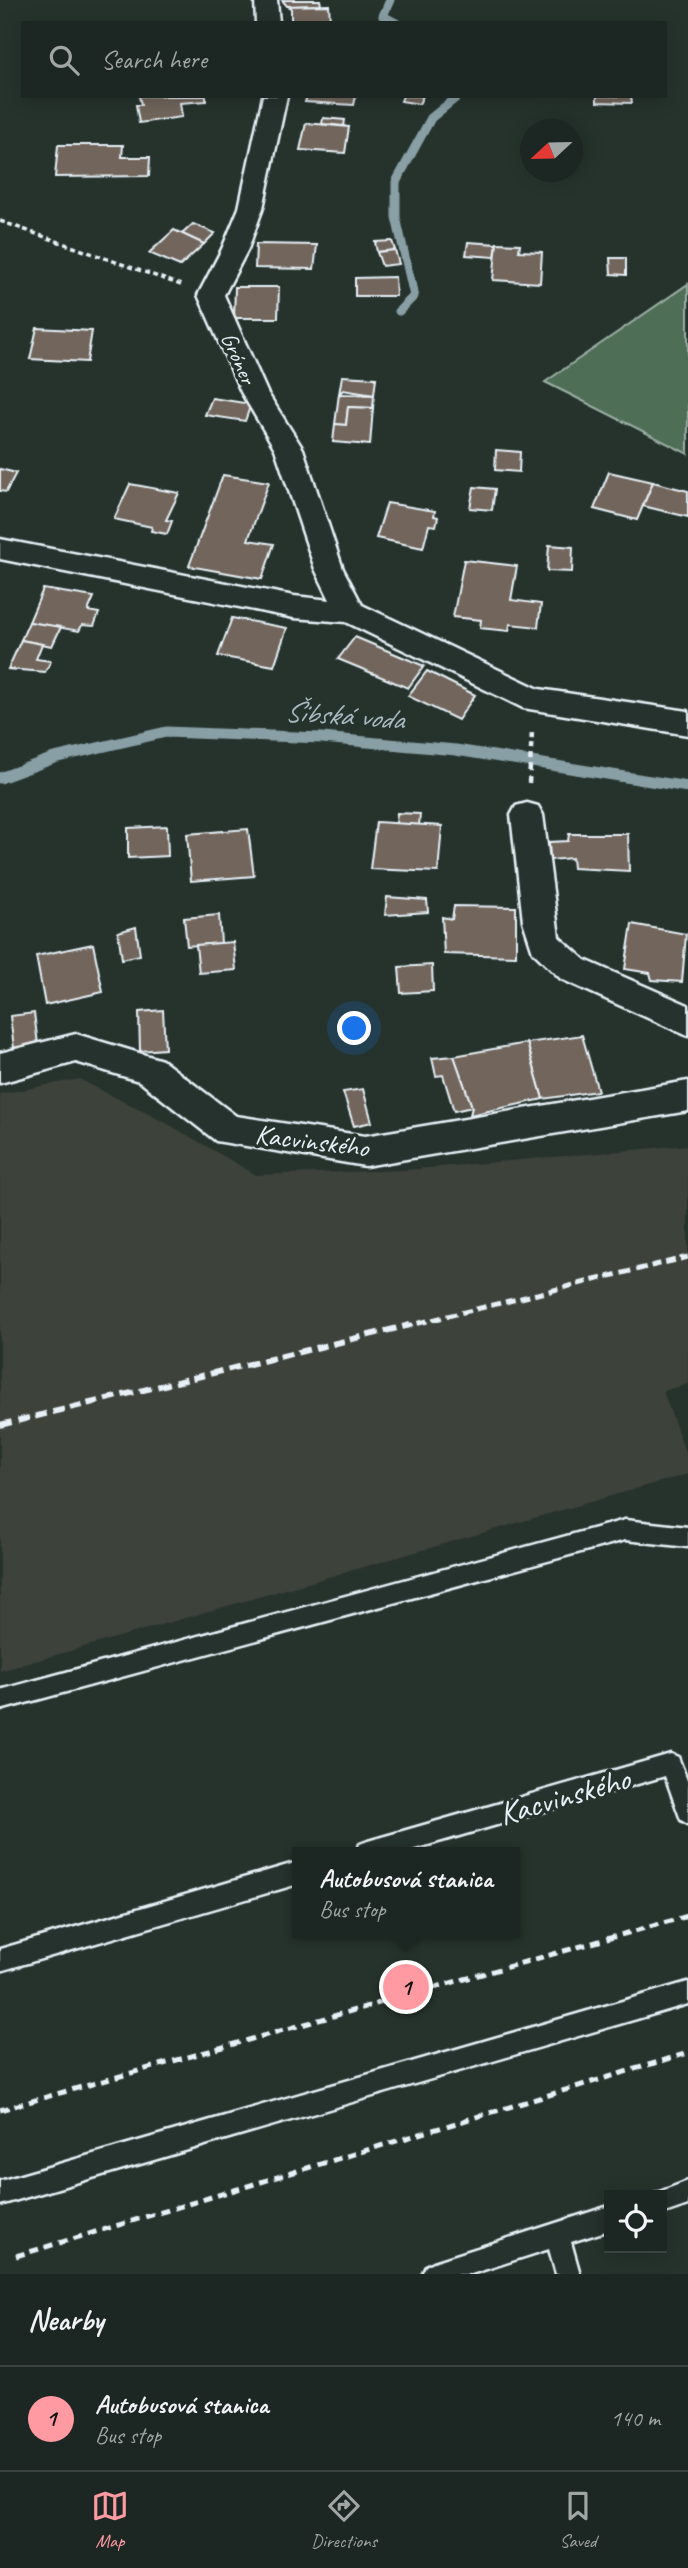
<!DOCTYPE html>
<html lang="en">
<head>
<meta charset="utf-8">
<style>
  :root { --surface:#1c2622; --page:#252e2a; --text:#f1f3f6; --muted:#a0a5a5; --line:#3a4340; --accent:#ff9aa2 }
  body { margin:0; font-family:Caveat,sans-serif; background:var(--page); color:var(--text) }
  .controls { position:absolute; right:21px; bottom:21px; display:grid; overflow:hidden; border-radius:0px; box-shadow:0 4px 18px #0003 }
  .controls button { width:63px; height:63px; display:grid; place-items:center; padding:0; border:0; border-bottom:2px solid var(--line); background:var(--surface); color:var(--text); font:35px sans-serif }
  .compass { position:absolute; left:520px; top:119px; width:63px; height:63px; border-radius:50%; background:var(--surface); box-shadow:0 4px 18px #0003; rotate:248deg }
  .you { position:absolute; left:355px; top:1029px; width:24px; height:24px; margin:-18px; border:5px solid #fff; border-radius:50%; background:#1a73e8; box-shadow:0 0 0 10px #1a73e833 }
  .badge { display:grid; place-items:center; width:46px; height:46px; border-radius:50%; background:var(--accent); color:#111; font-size:23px; font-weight:700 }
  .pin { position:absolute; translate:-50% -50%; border:4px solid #fff; box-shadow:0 2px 7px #0006 }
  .popup { position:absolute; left:292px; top:1847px; width:228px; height:91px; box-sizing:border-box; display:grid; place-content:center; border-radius:0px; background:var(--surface); filter:drop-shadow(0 2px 5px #0005); font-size:23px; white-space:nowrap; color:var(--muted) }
  .popup b { font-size:26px; color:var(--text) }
  .popup::after { content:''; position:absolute; left:50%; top:100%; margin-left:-14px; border:14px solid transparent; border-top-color:var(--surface) }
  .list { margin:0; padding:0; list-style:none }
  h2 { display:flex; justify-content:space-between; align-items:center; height:91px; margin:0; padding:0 28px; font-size:30px }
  h2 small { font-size:23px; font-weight:400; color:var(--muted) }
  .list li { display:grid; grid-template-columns:46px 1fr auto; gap:21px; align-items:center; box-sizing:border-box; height:105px; padding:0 28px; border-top:2px solid var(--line) }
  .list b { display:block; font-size:26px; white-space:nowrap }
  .list p { margin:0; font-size:23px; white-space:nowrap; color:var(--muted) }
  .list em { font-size:23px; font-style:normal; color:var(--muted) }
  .icon { flex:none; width:38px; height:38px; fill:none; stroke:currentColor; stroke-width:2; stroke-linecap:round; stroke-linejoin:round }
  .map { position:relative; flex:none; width:688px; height:2274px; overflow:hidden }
  .search { position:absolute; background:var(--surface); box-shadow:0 4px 18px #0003; left:21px; right:21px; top:21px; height:77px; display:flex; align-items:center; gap:18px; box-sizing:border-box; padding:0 24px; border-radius:0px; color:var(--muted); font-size:26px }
  .sheet { height:196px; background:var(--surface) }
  nav { display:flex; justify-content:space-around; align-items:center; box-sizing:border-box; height:98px; border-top:2px solid var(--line); background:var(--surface); font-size:19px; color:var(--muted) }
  nav a { display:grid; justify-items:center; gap:4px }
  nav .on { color:var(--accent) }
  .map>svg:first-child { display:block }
  .built { fill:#3d423b }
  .green { fill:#506e57; stroke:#9cb0a8; stroke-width:2 }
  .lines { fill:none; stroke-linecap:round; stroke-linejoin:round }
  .stream-far1 { stroke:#889fa5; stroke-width:9 }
  .stream { stroke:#889fa5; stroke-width:11 }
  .building { fill:#72665c; stroke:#e8f1f8; stroke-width:2 }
  .lane-casing { stroke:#e8f1f8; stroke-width:5 }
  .street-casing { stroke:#e8f1f8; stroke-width:5 }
  .path-far2 { stroke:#e8f1f8; stroke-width:3.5; stroke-dasharray:5 3.5; stroke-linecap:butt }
  .path-far1 { stroke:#e8f1f8; stroke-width:4.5; stroke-dasharray:6 5; stroke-linecap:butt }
  .path { stroke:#e8f1f8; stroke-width:5; stroke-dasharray:9 6; stroke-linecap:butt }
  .lane { fill:#26332d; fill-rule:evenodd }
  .street { fill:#26332d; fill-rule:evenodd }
  .rail-far1 { stroke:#e8f1f8; stroke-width:5; stroke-dasharray:10 5; stroke-linecap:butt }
  .rail { stroke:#e8f1f8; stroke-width:6; stroke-dasharray:12 6; stroke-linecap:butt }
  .labels { text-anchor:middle; stroke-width:7; stroke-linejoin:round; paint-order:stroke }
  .far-street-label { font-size:23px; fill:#e8f1f8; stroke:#26332d }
  .street-label { font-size:28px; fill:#e8f1f8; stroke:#26332d }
  .water-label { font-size:30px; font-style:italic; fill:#a8bac1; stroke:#26332d }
  .near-street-label { font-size:33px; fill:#e8f1f8; stroke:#26332d }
</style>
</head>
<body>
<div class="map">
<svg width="688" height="2274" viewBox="0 0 688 2274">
  <rect width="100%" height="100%" fill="#26332d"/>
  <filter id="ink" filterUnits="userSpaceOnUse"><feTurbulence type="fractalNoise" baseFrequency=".0143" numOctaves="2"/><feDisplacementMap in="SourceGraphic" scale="14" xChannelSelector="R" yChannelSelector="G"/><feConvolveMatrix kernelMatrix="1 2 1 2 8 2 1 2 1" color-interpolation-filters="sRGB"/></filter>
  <g filter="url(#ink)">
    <polygon class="built" points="79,1079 168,1124 256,1175 406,1170 688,1145 688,1384 663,1391 688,1460 688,1474 0,1671 0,1094"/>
    <polygon class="green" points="688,284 688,454 545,382"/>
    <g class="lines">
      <g class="stream-far1">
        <polyline points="390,0 383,16 396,23"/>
        <polyline points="399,311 414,296 396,217 396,182 431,118 458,96"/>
      </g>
      <polyline class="stream" points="0,778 54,758 166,732 322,738 456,750 688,787"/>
    </g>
    <g class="building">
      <polygon points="282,0 320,0 321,5 287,6"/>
      <polygon points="329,5 330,20 291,21 291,8 287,6"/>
      <polygon points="139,96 206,96 206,101 180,103 182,117 139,123 136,105 141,105"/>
      <polygon points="307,96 356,96 354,105 305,102"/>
      <polygon points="403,96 423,96 419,104 401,101"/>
      <polygon points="597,96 631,96 632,103 597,102"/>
      <polygon points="323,118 345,120 344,126 322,124"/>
      <polygon points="306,123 349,127 345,153 300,150"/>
      <polygon points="58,145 123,145 122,157 150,157 149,176 55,177"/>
      <polygon points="193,224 215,233 204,244 182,234"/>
      <polygon points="174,230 204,244 180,266 149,253"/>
      <polygon points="392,241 395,250 377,252 375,242"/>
      <polygon points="468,242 497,244 495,257 466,255"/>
      <polygon points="497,243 520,244 519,251 542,252 540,283 493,280"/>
      <polygon points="256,244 317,245 314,269 255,268"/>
      <polygon points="395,250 399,264 382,266 377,252"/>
      <polygon points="610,258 626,258 626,275 611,274"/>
      <polygon points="395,277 396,296 355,296 355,278"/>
      <polygon points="235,287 279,287 278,318 234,318"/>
      <polygon points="37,328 92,331 87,362 30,359"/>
      <polygon points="342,376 376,378 374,395 343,390 339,394"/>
      <polygon points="339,394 374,395 373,408 348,407 346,425 335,424"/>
      <polygon points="212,398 251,404 245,421 205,415"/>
      <polygon points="348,407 373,408 370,445 333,442 335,424 346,425"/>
      <polygon points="496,450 520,452 519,472 495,470"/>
      <polygon points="0,469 16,473 6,492 0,491"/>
      <polygon points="609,472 653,482 637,520 594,509"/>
      <polygon points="223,475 269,482 248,540 274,544 262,579 189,566"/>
      <polygon points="653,482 688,491 688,517 643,506"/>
      <polygon points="130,484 179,493 166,520 172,521 167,534 151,531 152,527 114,519"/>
      <polygon points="474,487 495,489 492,510 470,508"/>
      <polygon points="387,503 435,511 434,516 438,517 436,526 429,525 423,548 376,538"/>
      <polygon points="549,545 573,547 572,572 547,571"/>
      <polygon points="464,560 517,566 511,600 541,604 538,627 510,624 509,631 480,628 481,620 453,617"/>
      <polygon points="43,589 94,597 88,611 99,613 94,626 82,625 79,631 29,622"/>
      <polygon points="232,618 287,628 274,666 218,656"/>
      <polygon points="29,622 61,627 52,646 21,640"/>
      <polygon points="355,637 424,666 408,688 338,659"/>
      <polygon points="21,640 42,644 36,659 51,661 45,672 8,669"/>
      <polygon points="427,671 475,695 458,720 408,696"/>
      <polygon points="397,813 420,814 419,825 396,824"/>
      <polygon points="376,822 442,826 438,872 370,869"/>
      <polygon points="167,826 168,856 128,858 128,828"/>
      <polygon points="248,829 254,876 191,881 187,834"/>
      <polygon points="569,834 628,834 629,871 573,868 572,858 550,860 549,842 568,841"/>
      <polygon points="387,897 427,900 428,912 385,915"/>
      <polygon points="454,906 516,907 516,956 444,954 442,917 452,919"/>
      <polygon points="219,915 221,943 187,946 184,918"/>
      <polygon points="632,924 686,934 682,982 652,980 650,973 625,969"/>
      <polygon points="136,927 140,955 122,959 118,932"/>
      <polygon points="233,942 236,970 199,973 196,945"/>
      <polygon points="93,944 103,992 45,1005 36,956"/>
      <polygon points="432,965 433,991 401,993 399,967"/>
      <polygon points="163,1010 165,1049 140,1051 139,1012"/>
      <polygon points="34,1013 38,1044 14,1048 10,1016"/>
      <polygon points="582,1035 598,1091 543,1099 527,1043"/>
      <polygon points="527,1043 543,1099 470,1115 472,1107 454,1056"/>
      <polygon points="454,1056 472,1107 454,1111 443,1075 436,1076 432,1058"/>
      <polygon points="363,1089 372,1122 354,1126 343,1092"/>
    </g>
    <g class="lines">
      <defs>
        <g id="lane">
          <polygon points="625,1520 688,1527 688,1547 625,1540 0,1710 0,1690"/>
          <polygon points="671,1754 678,1757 688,1783 688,1824 681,1820 665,1776 404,1852 357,1852 360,1844 368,1841"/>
          <polygon points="298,1862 298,1884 0,1971 0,1949"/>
          <polygon points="688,1982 688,2004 0,2205 0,2181"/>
          <polygon points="688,2181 688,2205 662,2214 662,2195 654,2194"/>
          <polygon points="609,2206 609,2230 571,2242 580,2274 556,2274 549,2249 471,2274 422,2274 426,2266 434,2262"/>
        </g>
        <g id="street">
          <polygon points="255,0 277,0 279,23 256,23"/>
          <polygon points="263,96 287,96 263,208 248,249 224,295 267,392 303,449 343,569 362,605 539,689 688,711 688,735 523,708 346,622 294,618 0,559 0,539 294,596 330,600 315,569 275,449 241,392 198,295 222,249 239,208"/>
          <polygon points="527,803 538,806 543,815 559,937 585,960 688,1005 688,1036 561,979 533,952 523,921 511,815 516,806"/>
          <polygon points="76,1034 162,1060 236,1116 365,1136 688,1081 688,1111 365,1166 216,1141 139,1081 76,1062 0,1083 0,1053"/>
        </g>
      </defs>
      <use href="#lane" class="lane-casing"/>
      <use href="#street" class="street-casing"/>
      <polyline class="path-far2" points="0,221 181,285"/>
      <polyline class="path-far1" points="529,783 532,732"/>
      <g class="path">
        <polyline points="0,2110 688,1916"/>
        <polyline points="16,2256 688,2053"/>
      </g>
      <use href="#lane" class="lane"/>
      <use href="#street" class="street"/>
      <polyline class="rail-far1" points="403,1327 688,1257"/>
      <polyline class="rail" points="0,1425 410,1325"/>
    </g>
  </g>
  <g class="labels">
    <g class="far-street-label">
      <text transform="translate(239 358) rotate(66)" y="8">Gróner</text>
    </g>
    <g class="street-label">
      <text transform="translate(312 1140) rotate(7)" y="10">Kacvinského</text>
    </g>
    <g class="water-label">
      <text transform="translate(344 715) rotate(4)" y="10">Šibská voda</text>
    </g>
    <g class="near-street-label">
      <text transform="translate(564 1795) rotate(-16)" y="12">Kacvinského</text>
    </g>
  </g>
</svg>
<div class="controls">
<button><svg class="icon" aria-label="locate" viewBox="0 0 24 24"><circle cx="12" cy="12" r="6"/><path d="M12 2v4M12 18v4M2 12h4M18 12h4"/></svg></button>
</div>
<svg class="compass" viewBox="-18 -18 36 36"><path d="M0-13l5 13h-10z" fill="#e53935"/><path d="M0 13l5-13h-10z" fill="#a0a5a5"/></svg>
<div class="you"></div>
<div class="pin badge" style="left:406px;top:1987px">1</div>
<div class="popup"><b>Autobusová stanica</b>Bus stop</div>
<div class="search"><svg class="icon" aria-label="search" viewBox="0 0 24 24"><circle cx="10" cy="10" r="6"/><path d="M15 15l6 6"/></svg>Search here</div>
</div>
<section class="sheet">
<h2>Nearby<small></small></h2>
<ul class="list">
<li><span class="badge">1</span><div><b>Autobusová stanica</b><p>Bus stop</p></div><em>140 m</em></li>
</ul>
</section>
<nav>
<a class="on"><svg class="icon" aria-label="map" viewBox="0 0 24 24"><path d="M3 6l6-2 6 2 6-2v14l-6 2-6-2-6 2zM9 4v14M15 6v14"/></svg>Map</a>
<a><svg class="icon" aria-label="directions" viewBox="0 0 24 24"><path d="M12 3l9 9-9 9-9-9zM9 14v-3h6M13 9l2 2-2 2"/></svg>Directions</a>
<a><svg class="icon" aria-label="saved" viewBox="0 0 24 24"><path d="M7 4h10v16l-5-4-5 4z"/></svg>Saved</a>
</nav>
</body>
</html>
